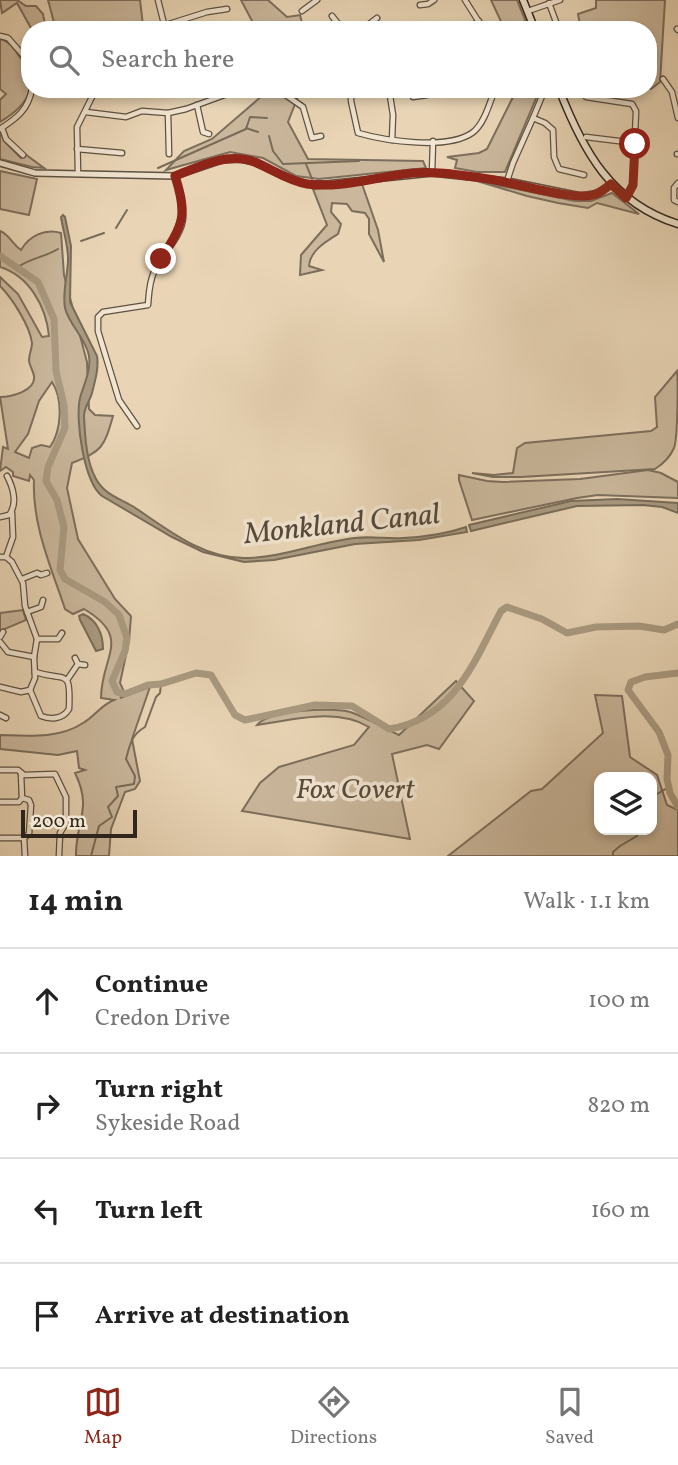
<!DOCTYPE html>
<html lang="en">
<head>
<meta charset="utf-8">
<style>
  :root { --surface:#fff; --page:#f6f6f6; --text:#222; --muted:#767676; --line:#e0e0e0; --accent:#8f2418 }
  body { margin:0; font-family:Vollkorn,serif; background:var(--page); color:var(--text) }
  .controls { position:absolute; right:21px; bottom:21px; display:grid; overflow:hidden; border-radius:14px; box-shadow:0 4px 10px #0003 }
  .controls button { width:63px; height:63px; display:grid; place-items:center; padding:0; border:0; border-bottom:2px solid var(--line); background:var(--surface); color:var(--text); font:35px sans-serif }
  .scale { position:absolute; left:21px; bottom:18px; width:116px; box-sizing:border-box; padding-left:7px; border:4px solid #30261b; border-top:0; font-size:19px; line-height:24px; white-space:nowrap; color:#30261b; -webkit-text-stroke:5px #f1e4d0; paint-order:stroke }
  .stop { position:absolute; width:21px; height:21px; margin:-16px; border:5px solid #8f2418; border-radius:50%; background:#fff }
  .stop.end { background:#8f2418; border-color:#fff; box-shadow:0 2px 7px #0008 }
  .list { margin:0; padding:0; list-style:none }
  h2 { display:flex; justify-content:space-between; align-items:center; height:91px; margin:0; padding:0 28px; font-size:30px }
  h2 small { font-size:23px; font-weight:400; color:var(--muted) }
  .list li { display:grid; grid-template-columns:46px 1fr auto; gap:21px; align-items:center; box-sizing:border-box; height:105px; padding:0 28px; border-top:2px solid var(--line) }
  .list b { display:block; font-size:26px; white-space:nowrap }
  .list p { margin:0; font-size:23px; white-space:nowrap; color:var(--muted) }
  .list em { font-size:23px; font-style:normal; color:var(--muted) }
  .icon { flex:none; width:38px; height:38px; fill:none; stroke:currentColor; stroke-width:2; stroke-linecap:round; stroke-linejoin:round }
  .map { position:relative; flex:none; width:678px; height:856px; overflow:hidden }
  .search { position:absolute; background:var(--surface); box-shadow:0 4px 10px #0003; left:21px; right:21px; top:21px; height:77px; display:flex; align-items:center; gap:18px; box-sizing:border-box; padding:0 24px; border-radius:28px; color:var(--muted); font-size:26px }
  .sheet { height:511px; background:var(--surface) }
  nav { display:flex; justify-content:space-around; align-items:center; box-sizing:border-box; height:98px; border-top:2px solid var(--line); background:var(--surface); font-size:19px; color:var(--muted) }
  nav a { display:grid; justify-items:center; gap:4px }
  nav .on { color:var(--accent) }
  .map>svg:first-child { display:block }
  .green { fill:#cab79c; stroke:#7d6e5c; stroke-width:2; fill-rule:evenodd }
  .water { fill:#aa9a81; stroke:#796c58; stroke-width:2 }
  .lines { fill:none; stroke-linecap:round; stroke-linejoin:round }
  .stream { stroke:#796c58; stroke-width:2 }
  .river { stroke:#aa9a81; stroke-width:7 }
  .minor-casing { stroke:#5e5242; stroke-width:7 }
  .tertiary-casing { stroke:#5e5242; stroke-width:8 }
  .secondary-casing { stroke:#30261b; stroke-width:9 }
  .minor { stroke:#f1e4d0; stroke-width:4.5 }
  .tertiary { stroke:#f1e4d0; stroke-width:5 }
  .secondary { stroke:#f1e4d0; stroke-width:6 }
  .route { stroke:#8f2418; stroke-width:9 }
  .labels { text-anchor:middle; stroke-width:7; stroke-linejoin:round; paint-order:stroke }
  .park-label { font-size:28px; font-style:italic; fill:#564a3b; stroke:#f1e4d0 }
  .water-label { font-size:30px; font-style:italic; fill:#55493a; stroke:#f1e4d0 }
</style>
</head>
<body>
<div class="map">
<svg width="678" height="856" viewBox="0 0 678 856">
  <rect width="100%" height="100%" fill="#e9d5b6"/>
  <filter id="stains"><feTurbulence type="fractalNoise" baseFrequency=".00286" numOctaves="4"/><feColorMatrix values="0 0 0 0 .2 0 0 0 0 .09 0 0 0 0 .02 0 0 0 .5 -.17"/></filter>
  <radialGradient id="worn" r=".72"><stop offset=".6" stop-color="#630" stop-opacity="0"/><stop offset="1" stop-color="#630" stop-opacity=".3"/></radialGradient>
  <g class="green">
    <polygon points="0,0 17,0 26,6 36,6 43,14 46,30 32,30 17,3 2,13"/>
    <polygon points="48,0 140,0 143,26 138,30 56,30"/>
    <polygon points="241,0 268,0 287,17 300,15 304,30 260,30 252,21"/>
    <polygon points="491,0 517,0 529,30 505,30"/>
    <polygon points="596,0 665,0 660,82 651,89 648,88 648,30 581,30 578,14 596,8"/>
    <path d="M0 39C8 41 12 46 17 53 42 83 30 104 0 122V100L6 94 0 89Z"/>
    <polygon points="270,89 301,89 288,122 308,159 423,161 426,168 319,179 296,176 263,158 230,152 166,170 184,151 212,139"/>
    <polygon points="517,89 540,89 505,172 477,172 455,168 457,160 447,157 479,153 487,149"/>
    <polygon points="0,130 5,142 21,158 25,154 44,168 32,167 0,159"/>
    <polygon points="0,171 37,179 29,215 0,209"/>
    <polygon points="477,181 575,201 591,201 612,193 639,214 597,203 588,208 558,203 527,196"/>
    <path d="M362 184 378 230 384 262 369 234V219L365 213 352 211 347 204 332 203 331 212 341 224 338 234C325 242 310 251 309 266L322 270 300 275 301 255 327 225 313 189Z"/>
    <path d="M0 231C9 234 12 244 21 250 29 236 45 228 61 233L64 275 87 362 89 409 95 415 113 416C104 448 102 451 72 463L67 488 78 539 115 599 131 616 129 641 120 683 125 694 120 698 150 687 132 739 140 781 135 789 125 792 111 829 109 856H76C75 823 93 809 75 773L85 770 79 768 77 751 58 755 0 749V735C28 736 59 739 83 723 95 716 101 705 114 700L101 698C101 656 133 638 84 609L73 614 65 609C51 567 32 525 34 480L30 475 29 481 13 476V472L6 467 0 471 3 447 8 449 0 397C11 397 36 391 34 376 33 370 29 365 29 360 29 354 32 349 32 343 30 326 12 298 0 286V277L18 294 42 337 49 336C46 306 29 276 0 267ZM52 382C63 399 62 430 50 447L41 445 32 448 29 458 15 452 28 434 39 401Z"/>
    <path d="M677 371C678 380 678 437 674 448 670 457 663 464 655 469L521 477H493L472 473 494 475 513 473 517 448 525 443 651 431 657 427 655 397Z"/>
    <polygon points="648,470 661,473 678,482 678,498 598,495 577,498 472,520 459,480 459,475 487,481 502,482 580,479"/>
    <polygon points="23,610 26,620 0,631 0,613"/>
    <path d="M456 681 474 701 439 749 427 745 392 754 410 839 242 811 260 783 279 767 354 745 369 727C337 707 292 720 257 725 269 710 335 706 353 713 369 719 384 728 399 735Z"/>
    <path d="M595 695 622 696 630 757 657 775 667 805 678 810V856H448L531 791 542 789 603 733ZM599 777H652V830H599Z"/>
  </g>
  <g class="water">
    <path d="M63 215 65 217 71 246 70 302 97 356C99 368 95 381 92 393 90 401 84 407 84 416 85 436 86 461 96 479 105 495 119 498 134 507 167 529 202 558 244 558 282 558 318 542 355 538 371 536 387 539 403 538 424 537 446 534 466 527L467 532 419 540 355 544 274 560 244 562 203 552 172 537 102 496C84 482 75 420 80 398 84 384 91 371 89 356 86 338 69 325 65 308 62 291 68 275 68 259 68 244 63 231 61 217Z"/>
    <polygon points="617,499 678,503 678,513 662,507 643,505 577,506 471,531 469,525 571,501"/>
    <path d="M83 614C97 620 103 634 103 649L96 651 80 620 79 616Z"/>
  </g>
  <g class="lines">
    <g class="stream">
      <polyline points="246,128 258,132"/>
      <polyline points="269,136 273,151 283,164 359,161"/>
      <polyline points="306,164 312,179"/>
      <polyline points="158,168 246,129 250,117 267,118"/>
      <polyline points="116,228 127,210"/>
      <polyline points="81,241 104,233"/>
      <path d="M18 267C31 258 45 257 58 249"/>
      <polyline points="652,797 669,787"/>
      <path d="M91 856 99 826 112 817 108 807 118 796 116 787 134 784 135 776 126 759C130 745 131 735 145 727L156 697 160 693 161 684"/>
      <polyline points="613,856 613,852 620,846 637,836 635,830"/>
    </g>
    <g class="river">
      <path d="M0 256 38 282 54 319 56 371 64 405 65 428 48 467 46 481 57 500 64 527 60 570 65 579 105 602 119 615 127 638 125 651 112 681 117 692 125 694 148 685 161 684 196 673 211 675 235 715 245 720 315 705 352 706 389 729C454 719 474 662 501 611L507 607 542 619 567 633 596 627 639 626 664 630 678 624"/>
      <polyline points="678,673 645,677 631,682 628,690 659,732 668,755 667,779 670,793 678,807"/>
    </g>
    <defs>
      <g id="minor">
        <polyline points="158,0 164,24"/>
        <polyline points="465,0 484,30"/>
        <polyline points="549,3 559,30"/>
        <polyline points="420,5 428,4 434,0"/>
        <polyline points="302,11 317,0"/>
        <polyline points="528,11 560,0"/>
        <polyline points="332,16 343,30"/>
        <polyline points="677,29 678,30"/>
        <polyline points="150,30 207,12 227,9"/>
        <polyline points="361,30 377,18"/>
        <polyline points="466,30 479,21"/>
        <polyline points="0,36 8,38 30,63"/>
        <polyline points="663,79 672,92 678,118"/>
        <polyline points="277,89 303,107 312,138 321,136"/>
        <polyline points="389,89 393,115 392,140"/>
        <polyline points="582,89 586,97 632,104 636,111 633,185 626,198"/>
        <path d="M355 94 351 96V101L358 133C386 141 447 150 472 133 484 125 490 102 495 89"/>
        <polyline points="413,97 427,95 440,89"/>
        <polyline points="197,105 203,132 209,134"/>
        <polyline points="86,112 126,117 142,111 168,113 186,109 241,89"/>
        <polyline points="168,113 169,154"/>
        <polyline points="533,118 545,89"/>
        <polyline points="2,128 6,139 23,155"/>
        <path d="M0 129C17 118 28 110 32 89"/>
        <polyline points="586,137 635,143"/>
        <polyline points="77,149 122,153"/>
        <polyline points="677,154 678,154"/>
        <polyline points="78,173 77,127 96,89"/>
        <polyline points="432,173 433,141"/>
        <polyline points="507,181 513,163 533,118 545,123 553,130 554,157 559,169 584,175"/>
        <polyline points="678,183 674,188 674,200 678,202"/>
        <path d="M137 426 119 400 98 331V317L103 312 148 305C149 293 149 283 154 272 161 255 181 238 183 219 184 204 179 189 175 176"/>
        <path d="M0 517 9 515C18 504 13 487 7 476"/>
        <polyline points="0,557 6,557 12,562 23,583 25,606 37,639 34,657 35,678 30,690 21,692 0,687"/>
        <polyline points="6,557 13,537 12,513"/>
        <polyline points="22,579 37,573 41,575 47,573"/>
        <polyline points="27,612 41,607 43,600"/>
        <polyline points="0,637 3,632"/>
        <polyline points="37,639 58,639 62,633"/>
        <polyline points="0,642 8,652 34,657"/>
        <polyline points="75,658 78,664 85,665"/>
        <polyline points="67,680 78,664"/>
        <path d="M30 690 41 716C51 720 63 719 69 709 71 667 66 682 35 672"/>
        <polyline points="0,715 6,718"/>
        <polyline points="0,770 18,770 24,775 55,774 66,797 66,823 60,833 59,856"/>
        <polyline points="21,774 22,798"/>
        <polyline points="22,798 29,800 31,805 29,834 24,838 25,856"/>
        <polyline points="0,802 19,802 22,798"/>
        <polyline points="0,838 24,838"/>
      </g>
      <polyline id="tertiary" points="0,163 35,173 175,176 222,160 241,159 254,162 291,179 307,184 326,184 432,173 507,181 581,196 600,193 611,184"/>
      <g id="secondary">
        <polyline points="523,0 535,30"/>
        <path d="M559 89C583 151 611 203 678 224"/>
      </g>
    </defs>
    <use href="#minor" class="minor-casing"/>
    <use href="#tertiary" class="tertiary-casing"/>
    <use href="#secondary" class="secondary-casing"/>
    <use href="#minor" class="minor"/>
    <use href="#tertiary" class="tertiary"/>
    <use href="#secondary" class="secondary"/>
  </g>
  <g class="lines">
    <path class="route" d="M161 259C183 224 188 216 175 176 201 166 229 151 257 163 273 170 289 181 307 184 341 189 378 176 413 173 436 171 460 175 482 178 510 181 571 201 593 195 600 193 605 189 611 184L626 198 633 185 635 144"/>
  </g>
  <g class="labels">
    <g class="park-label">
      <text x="355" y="798">Fox Covert</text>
    </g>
    <g class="water-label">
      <text transform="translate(342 523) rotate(-6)" y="10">Monkland Canal</text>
    </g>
  </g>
  <rect width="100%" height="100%" filter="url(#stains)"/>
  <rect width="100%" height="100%" fill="url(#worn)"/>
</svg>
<div class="controls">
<button><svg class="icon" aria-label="layers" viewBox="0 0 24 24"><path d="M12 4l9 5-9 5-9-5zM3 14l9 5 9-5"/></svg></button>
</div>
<div class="scale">200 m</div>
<div class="stop" style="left:635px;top:144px"></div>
<div class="stop end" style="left:161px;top:259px"></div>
<div class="search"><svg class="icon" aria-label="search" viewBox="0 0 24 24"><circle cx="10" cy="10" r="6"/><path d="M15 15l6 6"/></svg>Search here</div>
</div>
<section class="sheet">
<h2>14 min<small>Walk · 1.1 km</small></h2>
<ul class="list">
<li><svg class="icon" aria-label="ahead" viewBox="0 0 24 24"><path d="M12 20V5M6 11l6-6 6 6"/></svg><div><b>Continue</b><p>Credon Drive</p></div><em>100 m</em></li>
<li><svg class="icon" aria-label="right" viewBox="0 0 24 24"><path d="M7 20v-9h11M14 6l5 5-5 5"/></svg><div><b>Turn right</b><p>Sykeside Road</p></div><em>820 m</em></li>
<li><svg class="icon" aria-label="left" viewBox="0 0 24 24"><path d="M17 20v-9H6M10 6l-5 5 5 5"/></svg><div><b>Turn left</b></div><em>160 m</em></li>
<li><svg class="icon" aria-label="arrive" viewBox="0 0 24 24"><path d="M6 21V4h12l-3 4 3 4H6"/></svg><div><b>Arrive at destination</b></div></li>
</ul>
</section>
<nav>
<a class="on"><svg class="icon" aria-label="map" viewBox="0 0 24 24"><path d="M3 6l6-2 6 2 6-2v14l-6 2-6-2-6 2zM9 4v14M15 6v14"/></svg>Map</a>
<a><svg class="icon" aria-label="directions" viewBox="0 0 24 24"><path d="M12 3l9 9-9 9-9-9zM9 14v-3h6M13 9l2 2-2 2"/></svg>Directions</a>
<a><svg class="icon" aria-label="saved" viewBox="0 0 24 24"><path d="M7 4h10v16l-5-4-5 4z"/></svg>Saved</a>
</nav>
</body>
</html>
